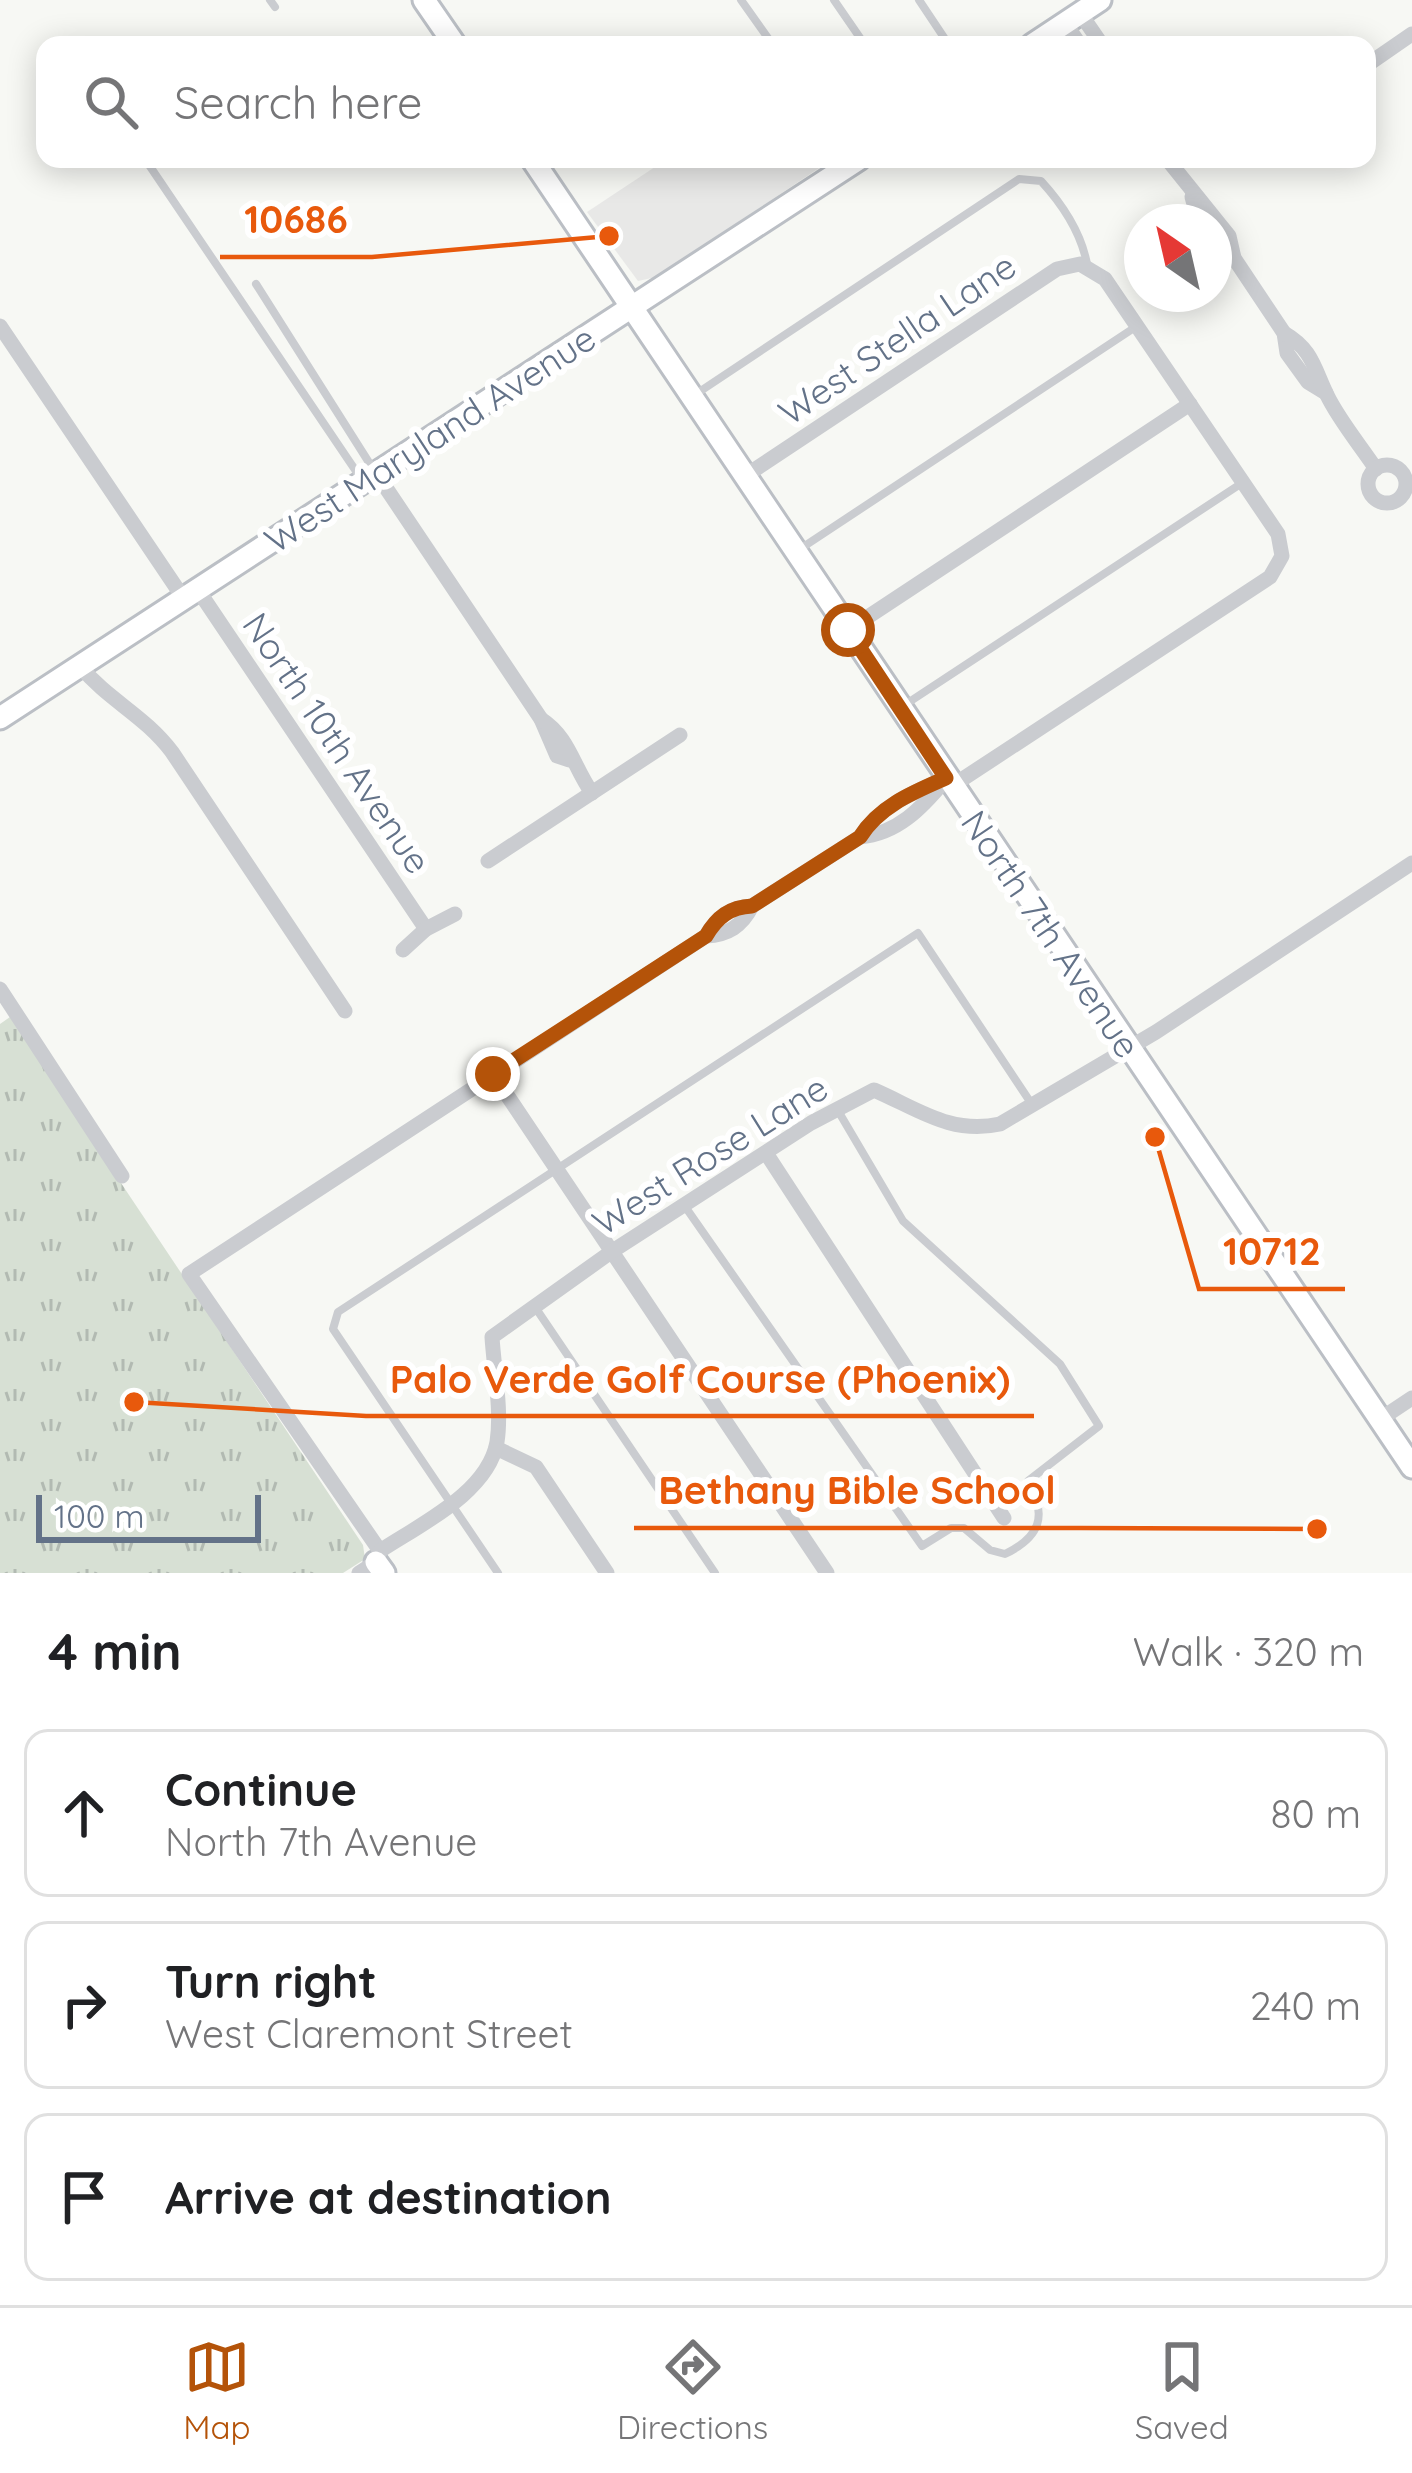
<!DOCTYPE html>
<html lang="en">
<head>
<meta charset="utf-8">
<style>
  :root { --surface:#fff; --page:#f6f6f6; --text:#202124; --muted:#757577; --line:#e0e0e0; --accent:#b45309 }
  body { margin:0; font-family:Quicksand,sans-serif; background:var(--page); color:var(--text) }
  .compass { position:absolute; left:1124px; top:204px; width:108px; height:108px; border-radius:50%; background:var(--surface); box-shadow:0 6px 30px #0003; rotate:326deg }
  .scale { position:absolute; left:36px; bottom:30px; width:225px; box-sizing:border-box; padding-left:12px; border:6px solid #637288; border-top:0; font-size:33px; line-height:42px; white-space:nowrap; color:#637288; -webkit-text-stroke:9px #fff; paint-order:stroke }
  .stop { position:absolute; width:36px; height:36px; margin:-27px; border:9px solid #b45309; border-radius:50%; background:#fff }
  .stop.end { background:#b45309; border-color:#fff; box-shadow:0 3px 12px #0008 }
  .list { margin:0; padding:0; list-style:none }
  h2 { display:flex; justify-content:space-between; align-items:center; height:156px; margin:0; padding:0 48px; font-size:51px }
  h2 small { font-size:39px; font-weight:400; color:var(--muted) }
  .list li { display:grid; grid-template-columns:78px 1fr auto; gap:36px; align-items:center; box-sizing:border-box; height:168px; margin:0 24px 24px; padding:0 24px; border:3px solid var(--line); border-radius:24px }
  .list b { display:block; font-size:45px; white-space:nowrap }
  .list p { margin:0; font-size:39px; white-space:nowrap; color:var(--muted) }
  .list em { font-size:39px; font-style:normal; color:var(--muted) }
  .icon { flex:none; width:66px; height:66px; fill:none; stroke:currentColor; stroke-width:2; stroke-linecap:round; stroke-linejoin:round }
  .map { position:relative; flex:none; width:1412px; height:1573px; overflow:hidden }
  .search { position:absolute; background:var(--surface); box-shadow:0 6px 30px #0003; left:36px; right:36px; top:36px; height:132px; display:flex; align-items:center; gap:30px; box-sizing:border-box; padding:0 42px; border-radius:24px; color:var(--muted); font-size:45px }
  .sheet { height:732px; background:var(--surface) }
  nav { display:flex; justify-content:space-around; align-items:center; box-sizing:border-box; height:168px; border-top:3px solid var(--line); background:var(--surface); font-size:33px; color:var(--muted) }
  nav a { display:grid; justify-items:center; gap:6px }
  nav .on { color:var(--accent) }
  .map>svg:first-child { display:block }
  .built { fill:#e8e8e7 }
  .grass { fill:url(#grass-tufts) }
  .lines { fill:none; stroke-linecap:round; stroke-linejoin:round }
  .secondary-casing { stroke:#bbbfc5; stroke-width:27 }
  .lane { stroke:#caccd0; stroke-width:8 }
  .street { stroke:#caccd0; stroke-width:15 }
  .secondary { stroke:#fff; stroke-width:21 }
  .route { stroke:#b45309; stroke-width:15 }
  .labels { text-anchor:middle; stroke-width:12; stroke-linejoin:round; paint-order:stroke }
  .street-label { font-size:36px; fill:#637288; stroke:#fff }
  .leader { fill:none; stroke:#e8590c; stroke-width:4.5 }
  .callout-dot { fill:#e8590c; stroke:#fff; stroke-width:4.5 }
  .callout-label { font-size:39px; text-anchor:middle; font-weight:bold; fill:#e8590c; stroke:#fff; stroke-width:12; stroke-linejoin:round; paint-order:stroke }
</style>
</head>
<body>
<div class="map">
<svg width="1412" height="1573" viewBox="0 0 1412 1573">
  <defs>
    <pattern id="grass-tufts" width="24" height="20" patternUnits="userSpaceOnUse" patternTransform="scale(3)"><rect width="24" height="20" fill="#d7e0d4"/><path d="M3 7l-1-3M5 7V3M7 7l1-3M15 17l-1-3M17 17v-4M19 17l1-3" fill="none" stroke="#b2bab2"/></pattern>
  </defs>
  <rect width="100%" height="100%" fill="#f7f8f4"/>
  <polygon class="built" points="667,159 826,159 828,162 656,277 638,281 587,212"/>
  <polygon class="grass" points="10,1017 363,1545 365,1559 343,1573 0,1573 0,1024"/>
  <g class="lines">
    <defs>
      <g id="secondary">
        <polyline points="424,0 455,45"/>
        <polyline points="1032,45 1100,0"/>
        <polyline points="532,159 1412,1467"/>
        <polyline points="0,718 859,159"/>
        <polyline points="376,1562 384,1573"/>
      </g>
    </defs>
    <use href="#secondary" class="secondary-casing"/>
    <g class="lane">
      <polyline points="270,0 275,7"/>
      <polyline points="741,0 773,45"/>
      <polyline points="834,0 865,45"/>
      <polyline points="919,0 949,45"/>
      <polyline points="145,159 362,480"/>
      <polyline points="256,284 375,472"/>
      <path d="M696 394 1019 179 1041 181C1063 205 1081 232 1087 264"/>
      <polyline points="797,551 1137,326"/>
      <polyline points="903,706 1242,483"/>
      <path d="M684 1205 922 1546 951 1528H964L990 1550 1005 1554C1040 1537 1048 1516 1028 1481L1099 1426 1060 1364 903 1221 837 1109"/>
      <polyline points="535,1307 715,1573"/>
      <polyline points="498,1573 333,1329 338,1312 918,933 1031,1103"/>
    </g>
    <g class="street">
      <polyline points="1080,13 1102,45"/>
      <polyline points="1065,23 1080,45"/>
      <polyline points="1367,65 1412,34"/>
      <polyline points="1167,159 1229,236 1234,258 1284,333 1287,353 1308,382 1326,393"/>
      <polyline points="1192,197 1199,222"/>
      <polyline points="1214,244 1234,258"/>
      <polyline points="0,326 184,599"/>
      <path d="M1284 333C1312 349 1314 368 1327 395 1339 420 1360 445 1376 469"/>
      <circle cx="1387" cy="484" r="19"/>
      <polyline points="376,473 541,719 557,756 569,760"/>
      <polyline points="745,476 1057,269 1080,264 1105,279 1278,534 1282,556 1270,577 952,786"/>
      <polyline points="198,590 426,929"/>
      <polyline points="848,630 1190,404"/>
      <path d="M80 666C109 701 144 715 172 752L345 1011"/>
      <path d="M541 719C569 737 573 766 592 793"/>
      <path d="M860 837C897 834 922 808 945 780"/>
      <polyline points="488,861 680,735"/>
      <path d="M706 936C728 935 742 926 752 906"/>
      <polyline points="403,950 426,929 455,914"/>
      <polyline points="0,989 122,1176"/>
      <polyline points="493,1074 827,1573"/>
      <polyline points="766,1153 1004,1518"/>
      <polyline points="1379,1420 1412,1398"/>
      <polyline points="496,1448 536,1467 607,1573"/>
      <path d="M380 1551 189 1274 706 936C717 917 730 907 752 906L860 837C879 806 914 792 947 778"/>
      <path d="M359 1573 376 1562 380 1551C419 1525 488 1493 497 1442 502 1410 494 1370 492 1337L611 1252 811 1123 874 1090C918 1109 951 1135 1000 1124L1156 1032 1412 863"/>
    </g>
    <use href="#secondary" class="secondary"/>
  </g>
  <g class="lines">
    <path class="route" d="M493 1074 706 936C717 917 730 907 752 906L860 837C879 806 914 792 946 778L848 630"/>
  </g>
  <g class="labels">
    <g class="street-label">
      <text transform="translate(897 339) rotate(-34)" y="13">West Stella Lane</text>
      <text transform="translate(430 439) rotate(-33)" y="13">West Maryland Avenue</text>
      <text transform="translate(337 743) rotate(56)" y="13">North 10th Avenue</text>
      <text transform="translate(1051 934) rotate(56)" y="13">North 7th Avenue</text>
      <text transform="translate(710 1155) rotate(-32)" y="13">West Rose Lane</text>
    </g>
  </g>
  <path class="leader" d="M609 236L372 257H220M1155 1137L1199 1289H1345M134 1402L366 1416H1034M1317 1529L1080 1528H634"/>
  <g class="callout-dot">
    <circle cx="609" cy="236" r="12"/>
    <circle cx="1155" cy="1137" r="12"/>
    <circle cx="134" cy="1402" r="12"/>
    <circle cx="1317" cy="1529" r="12"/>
  </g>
  <g class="callout-label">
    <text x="296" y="233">10686</text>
    <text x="1272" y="1265">10712</text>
    <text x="700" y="1393">Palo Verde Golf Course (Phoenix)</text>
    <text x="857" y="1504">Bethany Bible School</text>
  </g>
</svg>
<svg class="compass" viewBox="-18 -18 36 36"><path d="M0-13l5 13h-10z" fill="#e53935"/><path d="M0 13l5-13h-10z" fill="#757577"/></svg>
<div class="scale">100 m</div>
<div class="stop" style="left:848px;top:630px"></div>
<div class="stop end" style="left:493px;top:1074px"></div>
<div class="search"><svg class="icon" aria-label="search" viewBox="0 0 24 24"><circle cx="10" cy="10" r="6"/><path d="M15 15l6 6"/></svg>Search here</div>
</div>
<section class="sheet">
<h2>4 min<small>Walk · 320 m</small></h2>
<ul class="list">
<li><svg class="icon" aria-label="ahead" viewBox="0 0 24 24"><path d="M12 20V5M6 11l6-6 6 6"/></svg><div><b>Continue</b><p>North 7th Avenue</p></div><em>80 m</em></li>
<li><svg class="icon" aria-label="right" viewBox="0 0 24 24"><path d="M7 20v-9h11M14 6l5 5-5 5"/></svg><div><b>Turn right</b><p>West Claremont Street</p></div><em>240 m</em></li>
<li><svg class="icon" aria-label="arrive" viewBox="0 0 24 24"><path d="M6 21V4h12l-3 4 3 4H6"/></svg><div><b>Arrive at destination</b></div></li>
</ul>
</section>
<nav>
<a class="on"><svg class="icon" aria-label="map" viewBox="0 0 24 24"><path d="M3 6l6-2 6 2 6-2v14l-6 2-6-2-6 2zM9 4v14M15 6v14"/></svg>Map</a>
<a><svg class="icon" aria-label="directions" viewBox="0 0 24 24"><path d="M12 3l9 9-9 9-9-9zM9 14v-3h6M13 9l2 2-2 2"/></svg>Directions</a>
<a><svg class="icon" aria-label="saved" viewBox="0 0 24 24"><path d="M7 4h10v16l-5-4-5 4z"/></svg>Saved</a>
</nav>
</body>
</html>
